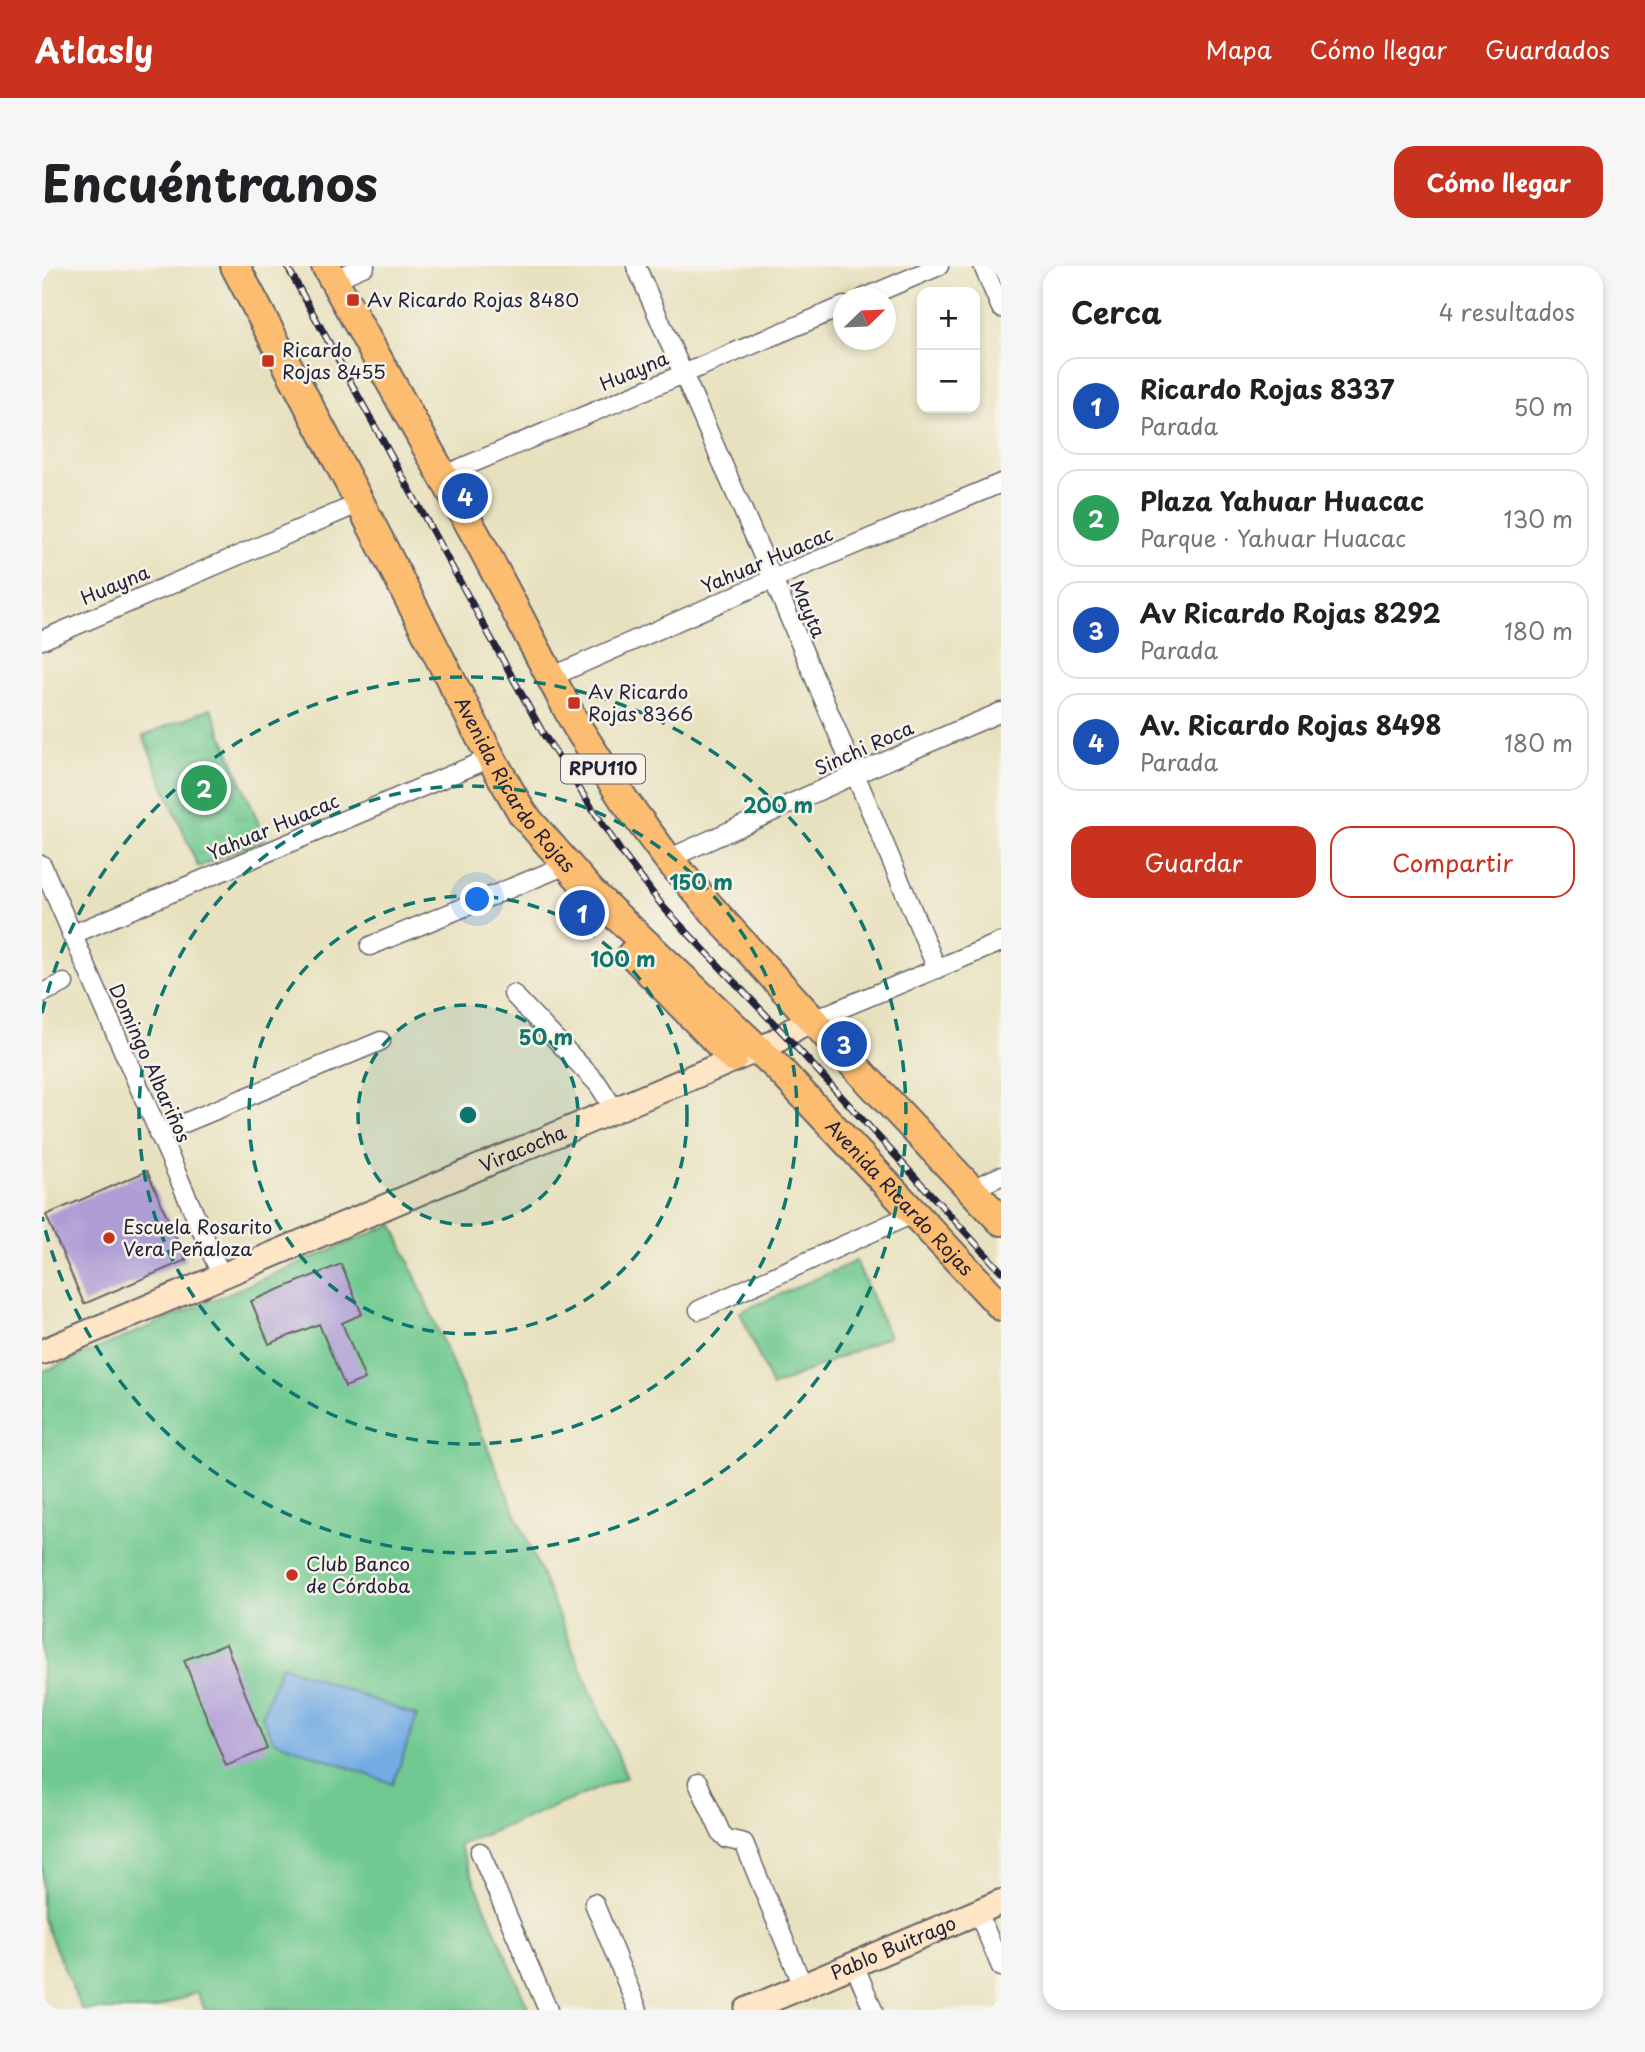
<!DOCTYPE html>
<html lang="es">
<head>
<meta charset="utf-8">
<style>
  :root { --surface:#fff; --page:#f6f6f6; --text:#202124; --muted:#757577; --line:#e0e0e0; --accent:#c8321e }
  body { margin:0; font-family:"Playpen Sans",sans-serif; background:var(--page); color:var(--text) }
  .controls { position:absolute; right:21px; top:21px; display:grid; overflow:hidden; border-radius:14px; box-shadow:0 4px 10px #0003 }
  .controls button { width:63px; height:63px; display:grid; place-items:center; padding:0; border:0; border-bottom:2px solid var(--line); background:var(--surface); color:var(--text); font:35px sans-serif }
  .compass { position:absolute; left:791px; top:21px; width:63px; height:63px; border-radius:50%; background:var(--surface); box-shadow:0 4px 10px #0003; rotate:67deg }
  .you { position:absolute; left:436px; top:634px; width:24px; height:24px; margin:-18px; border:5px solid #fff; border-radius:50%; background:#1a73e8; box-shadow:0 0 0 10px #1a73e833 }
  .badge { display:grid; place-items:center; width:46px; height:46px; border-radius:50%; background:var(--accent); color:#fff; font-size:23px; font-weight:700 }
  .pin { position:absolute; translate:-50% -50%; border:4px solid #fff; box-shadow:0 2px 7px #0006 }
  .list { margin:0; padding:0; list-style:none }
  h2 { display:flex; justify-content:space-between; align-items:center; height:91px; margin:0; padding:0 28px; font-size:30px }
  h2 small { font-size:23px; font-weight:400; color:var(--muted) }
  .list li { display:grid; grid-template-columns:46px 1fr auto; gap:21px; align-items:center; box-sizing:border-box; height:98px; margin:0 14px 14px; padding:0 14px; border:2px solid var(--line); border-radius:21px }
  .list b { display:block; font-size:26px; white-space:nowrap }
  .list p { margin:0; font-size:23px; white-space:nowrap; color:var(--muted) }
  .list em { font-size:23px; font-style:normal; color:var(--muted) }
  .actions { display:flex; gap:14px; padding:21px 28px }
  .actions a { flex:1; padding:16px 0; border:2px solid var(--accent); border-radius:21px; text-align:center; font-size:24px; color:var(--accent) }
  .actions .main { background:var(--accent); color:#fff }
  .map { position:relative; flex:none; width:959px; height:1744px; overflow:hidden; border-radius:21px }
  header { display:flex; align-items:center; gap:42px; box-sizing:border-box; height:98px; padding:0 35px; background:var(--accent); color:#fff }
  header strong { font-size:33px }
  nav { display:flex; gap:38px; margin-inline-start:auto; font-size:24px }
  .intro { display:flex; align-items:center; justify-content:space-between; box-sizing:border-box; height:168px; padding:0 42px }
  h1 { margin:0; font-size:49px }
  .button { padding:18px 32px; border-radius:21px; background:var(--accent); color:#fff; font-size:24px; font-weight:700 }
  main { display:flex; gap:42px; padding:0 42px }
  aside { flex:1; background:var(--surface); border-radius:21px; box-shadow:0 4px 10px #0003 }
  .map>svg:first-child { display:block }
  .green { fill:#6fc990; stroke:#487666; stroke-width:2 }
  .park { fill:url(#park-tufts); stroke:#487666; stroke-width:2 }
  .water { fill:#73ace3; stroke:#4a678f; stroke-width:2 }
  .building { fill:#af9ed5 }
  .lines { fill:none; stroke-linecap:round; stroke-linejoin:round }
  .minor-casing { stroke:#676569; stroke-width:21 }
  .secondary-casing { stroke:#676569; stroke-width:28 }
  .primary-casing { stroke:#676569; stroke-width:32 }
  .minor { stroke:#fff; stroke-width:18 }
  .secondary { stroke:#fee5c5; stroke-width:24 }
  .primary { stroke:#fcbd6f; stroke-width:28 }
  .rail-casing { stroke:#22223b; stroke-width:7 }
  .rail { stroke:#f7f3e8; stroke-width:4.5; stroke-dasharray:13; stroke-linecap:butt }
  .ring { fill:none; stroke:#0f766e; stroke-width:3.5; stroke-dasharray:12 9 }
  .poi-dot { fill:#c8321e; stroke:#f7f3e8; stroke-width:2.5 }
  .labels { text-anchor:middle; stroke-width:5; stroke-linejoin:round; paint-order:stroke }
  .shield { fill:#f7f3e8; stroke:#62616f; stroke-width:2 }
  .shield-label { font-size:18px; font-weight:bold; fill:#22223b }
  .poi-label { font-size:19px; fill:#22223b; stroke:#f7f3e8; text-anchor:start }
  .street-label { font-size:19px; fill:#22223b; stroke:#f7f3e8 }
  .centre { fill:#0f766e; stroke:#f7f3e8; stroke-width:3.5 }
  .ring-label { font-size:21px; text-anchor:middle; font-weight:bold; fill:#0f766e; stroke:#f7f3e8; stroke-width:5; stroke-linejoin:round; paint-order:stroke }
</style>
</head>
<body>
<header>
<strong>Atlasly</strong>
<nav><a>Mapa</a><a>Cómo llegar</a><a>Guardados</a></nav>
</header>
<div class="intro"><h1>Encuéntranos</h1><a class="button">Cómo llegar</a></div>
<main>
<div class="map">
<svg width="959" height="1744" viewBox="0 0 959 1744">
  <defs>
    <pattern id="park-tufts" width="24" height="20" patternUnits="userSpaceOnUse" patternTransform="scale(1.75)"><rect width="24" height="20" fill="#6fc990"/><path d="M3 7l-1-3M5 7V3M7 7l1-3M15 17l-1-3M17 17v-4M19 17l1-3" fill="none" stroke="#60ac7d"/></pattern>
  </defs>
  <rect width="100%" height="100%" fill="#f7f3e8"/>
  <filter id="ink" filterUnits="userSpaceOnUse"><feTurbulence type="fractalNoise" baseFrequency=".0143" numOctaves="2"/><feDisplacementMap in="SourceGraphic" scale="14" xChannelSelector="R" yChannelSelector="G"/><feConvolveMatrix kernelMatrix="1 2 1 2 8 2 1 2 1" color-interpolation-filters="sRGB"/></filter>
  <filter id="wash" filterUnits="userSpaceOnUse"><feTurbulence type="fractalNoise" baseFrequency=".00686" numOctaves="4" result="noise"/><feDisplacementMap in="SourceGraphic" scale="28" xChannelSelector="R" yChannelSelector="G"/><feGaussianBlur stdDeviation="1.57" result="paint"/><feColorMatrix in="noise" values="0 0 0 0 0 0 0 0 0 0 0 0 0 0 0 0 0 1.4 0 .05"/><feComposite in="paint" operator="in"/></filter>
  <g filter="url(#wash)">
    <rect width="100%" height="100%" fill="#e8e1bf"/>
    <g class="green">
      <polygon points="351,958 585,1511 417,1579 486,1742 483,1744 163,1744 155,1726 110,1744 40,1744 0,1651 0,1106"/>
      <polygon points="814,995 847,1070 730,1121 698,1046"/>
    </g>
    <polygon class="park" points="169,442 223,573 156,601 101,470"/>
    <polygon class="water" points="239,1399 375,1450 351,1518 231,1474 220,1450"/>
    <g id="blocks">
      <g class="building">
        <polygon points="105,905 144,994 42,1038 4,949"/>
        <polygon points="299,998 320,1048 300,1057 323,1113 303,1121 277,1058 227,1078 209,1035"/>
        <polygon points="184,1378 225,1483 184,1500 142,1394"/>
      </g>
    </g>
  </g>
  <g filter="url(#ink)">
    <use href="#blocks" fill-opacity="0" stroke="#676569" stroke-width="2"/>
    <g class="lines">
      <defs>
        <g id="minor">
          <polyline points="594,0 731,313 895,703"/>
          <polyline points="941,0 959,42"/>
          <polyline points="291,14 323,0"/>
          <polyline points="822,32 897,0"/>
          <polyline points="400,210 802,40"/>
          <polyline points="0,374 318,237"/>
          <polyline points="509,411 731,313 959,217"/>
          <polyline points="626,593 814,508 959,446"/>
          <polyline points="0,599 180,1011"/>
          <polyline points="29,669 449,492"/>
          <polyline points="328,680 515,603"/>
          <polyline points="0,727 22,717"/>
          <polyline points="471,728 556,818 572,843"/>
          <polyline points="771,754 959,676"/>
          <polyline points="116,868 339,775"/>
          <polyline points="929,923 959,910"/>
          <polyline points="657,1044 873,947"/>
          <polyline points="656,1517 679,1567 685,1573 702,1577 761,1720"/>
          <polyline points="438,1586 506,1744"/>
          <polyline points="552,1637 596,1744"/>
          <polyline points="936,1646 959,1701"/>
          <polyline points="812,1698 831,1744"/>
        </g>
        <g id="secondary">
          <path id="s1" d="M0 1086 731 777 755 761 771 754"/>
          <path id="s2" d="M705 1744 959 1636"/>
        </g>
        <g id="primary">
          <path id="s3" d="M193 0 318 237 449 492 481 548 550 627 736 802 959 1040"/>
          <polyline points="284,0 437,275 534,459 582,534 626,593 683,658 808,795 959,955"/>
          <polyline points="590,688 691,792"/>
        </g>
      </defs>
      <use href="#minor" class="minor-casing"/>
      <use href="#secondary" class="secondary-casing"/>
      <use href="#primary" class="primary-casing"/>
      <use href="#minor" class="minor"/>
      <use href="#secondary" class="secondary"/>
      <use href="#primary" class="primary"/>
      <defs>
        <polyline id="rail" points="245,0 502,469 579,586 622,642 744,770 959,1005"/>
      </defs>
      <use href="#rail" class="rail-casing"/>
      <use href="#rail" class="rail"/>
    </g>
  </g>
  <circle cx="426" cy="849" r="110" fill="#0f766e" fill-opacity=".12"/>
  <g class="ring">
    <circle cx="426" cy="849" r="110"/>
    <circle cx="426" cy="849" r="219"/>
    <circle cx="426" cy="849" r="329"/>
    <path d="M0 747A438 438 0 1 1 0 951"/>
  </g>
  <g class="poi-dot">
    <rect x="304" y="27" width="14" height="14" rx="3.5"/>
    <rect x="219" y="88" width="14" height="14" rx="3.5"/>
    <rect x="525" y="430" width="14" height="14" rx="3.5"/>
    <circle cx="67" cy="972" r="7"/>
    <circle cx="250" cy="1309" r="7"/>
  </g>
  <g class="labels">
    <rect class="shield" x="519" y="488.5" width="84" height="29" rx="5"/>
    <g class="shield-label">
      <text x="561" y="509">RPU110</text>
    </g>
    <g class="poi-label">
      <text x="325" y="41">Av Ricardo Rojas 8480</text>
      <text x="240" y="91">Ricardo<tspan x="240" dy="22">Rojas 8455</tspan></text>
      <text x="546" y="433">Av Ricardo<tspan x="546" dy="22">Rojas 8366</tspan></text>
      <text x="81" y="968">Escuela Rosarito<tspan x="81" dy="22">Vera Peñaloza</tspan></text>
      <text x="264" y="1305">Club Banco<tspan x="264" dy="22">de Córdoba</tspan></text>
    </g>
    <g class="street-label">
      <text transform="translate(592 105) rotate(-23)" y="7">Huayna</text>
      <text transform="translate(725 294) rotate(-23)" y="7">Yahuar Huacac</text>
      <text transform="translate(73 319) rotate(-23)" y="7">Huayna</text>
      <text transform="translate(766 343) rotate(67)" y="7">Mayta</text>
      <text transform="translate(822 482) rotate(-24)" y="7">Sinchi Roca</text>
      <text dy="7" stroke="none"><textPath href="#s3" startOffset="590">Avenida Ricardo Rojas</textPath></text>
      <text transform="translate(231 561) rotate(-23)" y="7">Yahuar Huacac</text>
      <text transform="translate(108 797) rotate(66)" y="7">Domingo Albariños</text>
      <text dy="7" stroke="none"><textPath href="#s1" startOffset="522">Viracocha</textPath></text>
      <text dy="7" stroke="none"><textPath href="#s3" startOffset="1157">Avenida Ricardo Rojas</textPath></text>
      <text dy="7" stroke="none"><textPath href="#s2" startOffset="159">Pablo Buitrago</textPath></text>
    </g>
  </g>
  <circle cx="426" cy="849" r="10" class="centre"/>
  <g class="ring-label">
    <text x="736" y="547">200 m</text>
    <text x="659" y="624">150 m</text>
    <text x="581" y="701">100 m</text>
    <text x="504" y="779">50 m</text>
  </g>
</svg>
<div class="controls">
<button>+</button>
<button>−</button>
</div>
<svg class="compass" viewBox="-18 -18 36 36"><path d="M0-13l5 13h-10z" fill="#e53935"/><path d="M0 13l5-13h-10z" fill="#757577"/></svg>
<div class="you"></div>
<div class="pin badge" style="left:540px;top:647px;background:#1a4fb4">1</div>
<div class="pin badge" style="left:162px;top:522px;background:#2e9e5b">2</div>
<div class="pin badge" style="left:802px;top:778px;background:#1a4fb4">3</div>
<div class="pin badge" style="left:423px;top:230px;background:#1a4fb4">4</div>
</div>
<aside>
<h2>Cerca<small>4 resultados</small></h2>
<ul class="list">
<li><span class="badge" style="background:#1a4fb4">1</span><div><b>Ricardo Rojas 8337</b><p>Parada</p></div><em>50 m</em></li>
<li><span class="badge" style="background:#2e9e5b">2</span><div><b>Plaza Yahuar Huacac</b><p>Parque · Yahuar Huacac</p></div><em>130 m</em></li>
<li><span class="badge" style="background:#1a4fb4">3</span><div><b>Av Ricardo Rojas 8292</b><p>Parada</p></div><em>180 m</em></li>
<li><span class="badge" style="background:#1a4fb4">4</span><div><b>Av. Ricardo Rojas 8498</b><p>Parada</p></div><em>180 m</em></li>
</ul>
<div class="actions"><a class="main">Guardar</a><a>Compartir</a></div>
</aside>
</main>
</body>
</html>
